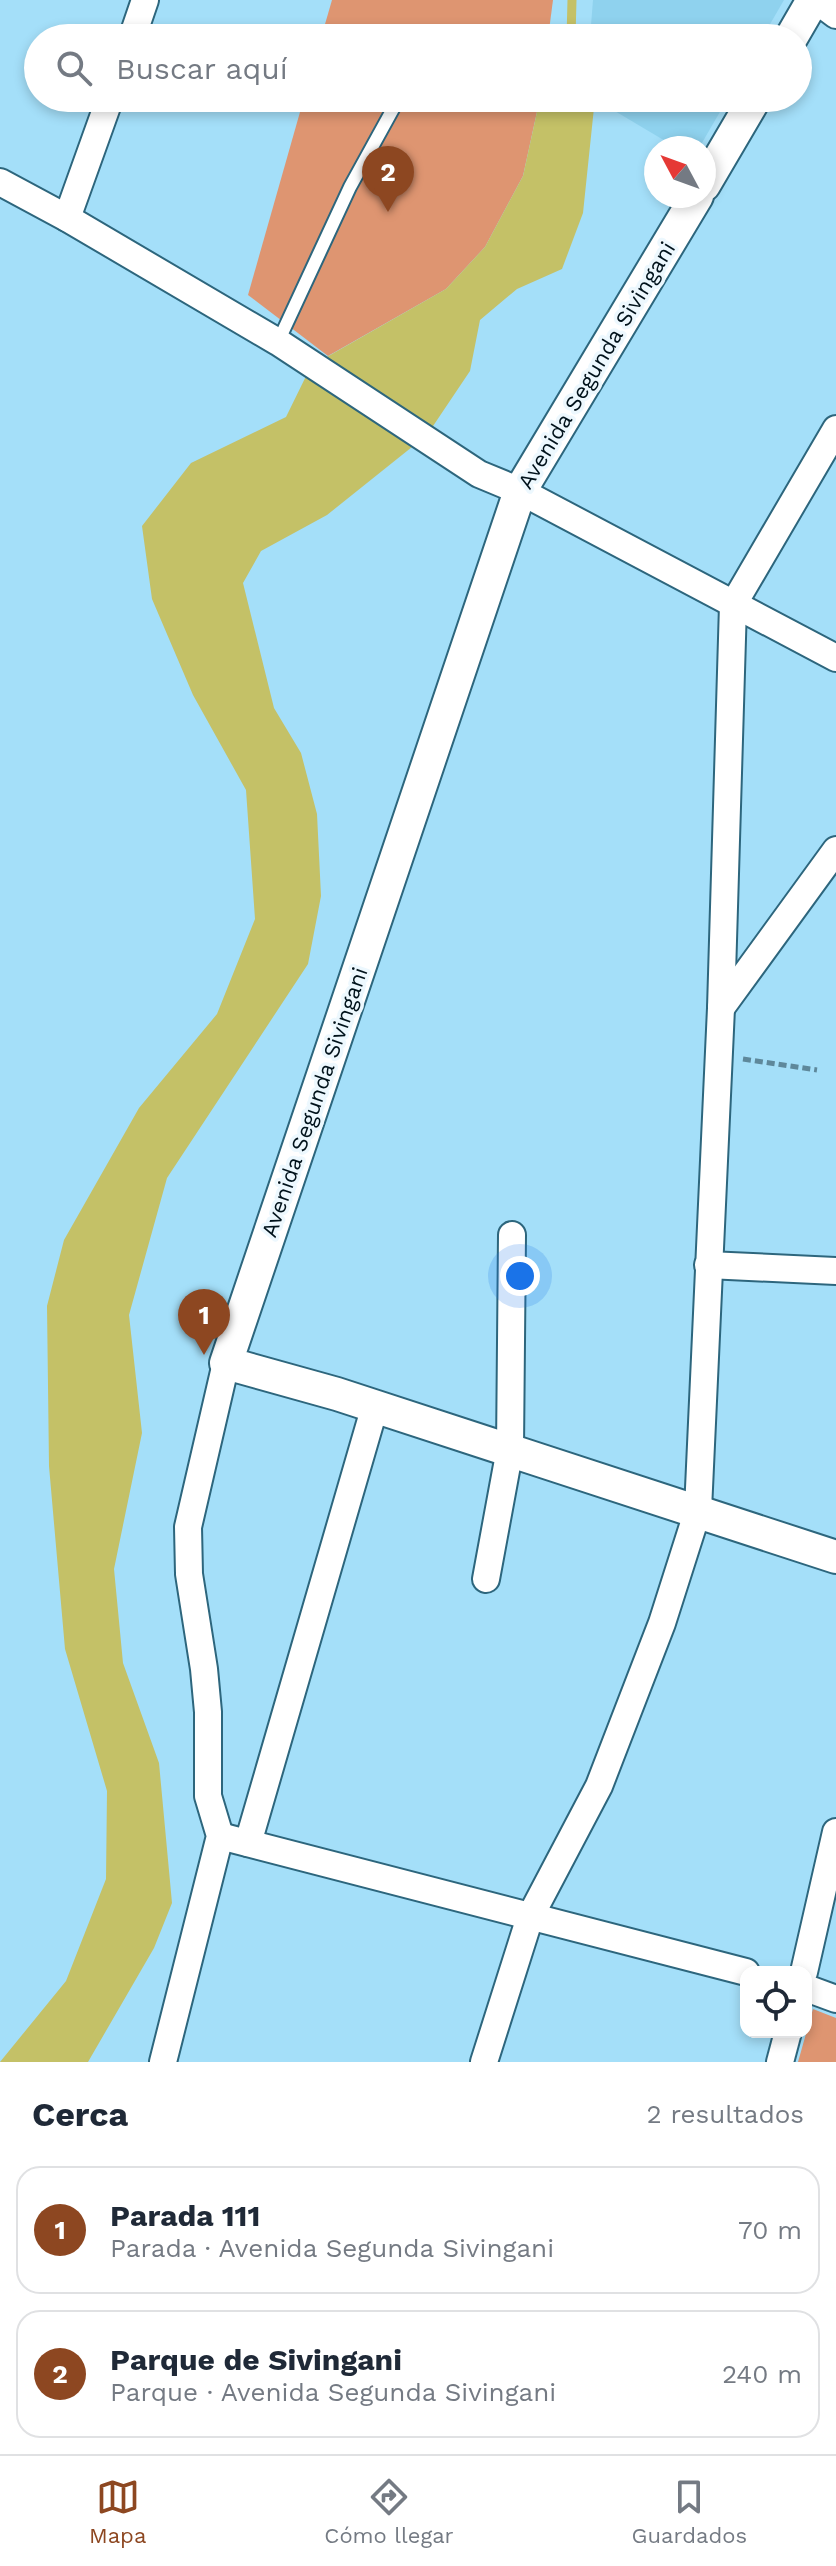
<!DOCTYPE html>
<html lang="es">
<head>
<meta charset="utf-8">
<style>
  :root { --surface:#fff; --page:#f2f2f3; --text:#1f2937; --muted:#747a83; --line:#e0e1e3; --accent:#8d4721 }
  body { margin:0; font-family:"Work Sans",sans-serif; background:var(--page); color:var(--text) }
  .controls { position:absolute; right:24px; bottom:24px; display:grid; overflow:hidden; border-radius:16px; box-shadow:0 4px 12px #0003 }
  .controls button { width:72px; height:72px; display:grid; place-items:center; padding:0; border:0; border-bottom:2px solid var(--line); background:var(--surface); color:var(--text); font:40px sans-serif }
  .compass { position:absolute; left:644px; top:136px; width:72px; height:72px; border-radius:50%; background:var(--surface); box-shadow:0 4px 12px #0003; rotate:311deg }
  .you { position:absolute; left:520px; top:1276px; width:28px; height:28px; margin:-20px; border:6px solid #fff; border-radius:50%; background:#1a73e8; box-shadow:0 0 0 12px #1a73e833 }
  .badge { display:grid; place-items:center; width:52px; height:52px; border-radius:50%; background:var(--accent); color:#fff; font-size:26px; font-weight:700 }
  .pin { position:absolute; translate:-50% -66px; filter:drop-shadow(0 2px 4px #0008) }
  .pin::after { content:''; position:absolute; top:42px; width:28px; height:24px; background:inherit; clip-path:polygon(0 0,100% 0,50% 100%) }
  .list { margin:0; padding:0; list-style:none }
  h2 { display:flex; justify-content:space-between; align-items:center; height:104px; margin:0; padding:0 32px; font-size:34px }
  h2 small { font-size:26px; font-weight:400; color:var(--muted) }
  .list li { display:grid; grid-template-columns:52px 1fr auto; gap:24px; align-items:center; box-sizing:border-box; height:128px; margin:0 16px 16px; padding:0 16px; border:2px solid var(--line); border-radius:24px }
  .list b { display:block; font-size:30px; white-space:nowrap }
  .list p { margin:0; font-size:26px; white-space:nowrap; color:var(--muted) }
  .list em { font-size:26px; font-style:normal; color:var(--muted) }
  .icon { flex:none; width:44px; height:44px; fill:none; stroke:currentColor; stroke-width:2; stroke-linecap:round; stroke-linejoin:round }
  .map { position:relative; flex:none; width:836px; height:2062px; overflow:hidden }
  .search { position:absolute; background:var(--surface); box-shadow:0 4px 12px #0003; left:24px; right:24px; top:24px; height:88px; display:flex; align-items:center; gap:20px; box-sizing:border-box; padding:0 28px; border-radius:44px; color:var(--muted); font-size:30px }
  .sheet { height:392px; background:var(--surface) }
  nav { display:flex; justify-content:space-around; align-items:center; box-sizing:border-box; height:112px; border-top:2px solid var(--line); background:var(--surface); font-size:22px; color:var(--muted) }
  nav a { display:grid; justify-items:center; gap:4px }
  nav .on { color:var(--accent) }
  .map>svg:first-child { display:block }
  .built { fill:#8fd2ee }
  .green { fill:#de9571 }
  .water { fill:#c4c167 }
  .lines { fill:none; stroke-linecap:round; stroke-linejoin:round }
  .stream { stroke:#c4c167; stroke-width:9 }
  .service-casing { stroke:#2d667d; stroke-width:16 }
  .minor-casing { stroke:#2d667d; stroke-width:30 }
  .tertiary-casing { stroke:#2d667d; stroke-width:36 }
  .path { stroke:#5e889b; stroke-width:5; stroke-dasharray:8 4; stroke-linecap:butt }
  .service { stroke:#fff; stroke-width:12 }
  .minor { stroke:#fff; stroke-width:26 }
  .tertiary { stroke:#fff; stroke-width:32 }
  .labels { text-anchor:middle; stroke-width:7; stroke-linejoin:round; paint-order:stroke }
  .street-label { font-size:22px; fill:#00121b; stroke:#edf8fe }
</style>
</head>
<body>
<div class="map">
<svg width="836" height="2062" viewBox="0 0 836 2062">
  <rect width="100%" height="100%" fill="#a4dff9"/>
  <g class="built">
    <polygon points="593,0 784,0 762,38 590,38"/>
    <polygon points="593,98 728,98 699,148 677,148"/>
  </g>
  <g class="green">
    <polygon points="332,0 553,0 548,38 321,38"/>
    <polygon points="304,98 540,98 523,176 485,247 446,289 328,356 248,295"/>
    <polygon points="813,2009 836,2018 836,2062 798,2062"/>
  </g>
  <polygon class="water" points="540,98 595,98 583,213 562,269 517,289 480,320 470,371 427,435 327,515 261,551 243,583 274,708 301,753 317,814 321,896 308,964 167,1178 129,1315 142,1433 114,1569 123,1663 159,1763 172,1903 154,1948 88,2062 0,2062 66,1981 106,1879 107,1791 65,1649 49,1466 47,1306 64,1240 139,1108 217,1014 255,919 246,790 193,695 152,599 142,526 191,463 286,417 311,366 446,289 485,247 523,176"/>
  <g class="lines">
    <polyline class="stream" points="571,38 572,0"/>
    <defs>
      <polyline id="service" points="278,342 350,187 399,98"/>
      <g id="minor">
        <polyline points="816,0 836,15"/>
        <polyline points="132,38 145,0"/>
        <polyline points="0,182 67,218 278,342 479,474 520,491 836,658"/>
        <polyline points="67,218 110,98"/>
        <polyline points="721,1008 836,850"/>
        <polyline points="708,1265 836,1271"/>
        <polyline points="486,1579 510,1449 512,1235"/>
        <polyline points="220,1836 746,1972"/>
        <polyline points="248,1843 375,1406"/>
        <polyline points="804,1972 836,1832"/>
        <polyline points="806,1988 836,1999"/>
        <polyline points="163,2062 220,1836 208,1796 208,1712 204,1669 189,1574 188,1527 226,1363"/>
        <polyline points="484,2062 530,1917 599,1786 662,1623 698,1510 721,1008 733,605 836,429"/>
        <polyline points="780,2062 788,2032"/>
      </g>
      <g id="tertiary">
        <polyline points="791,38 813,0"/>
        <polyline points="704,185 755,98"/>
        <polyline points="697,196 520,491 226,1363 337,1394 836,1557"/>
      </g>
    </defs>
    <use href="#service" class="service-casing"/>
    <use href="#minor" class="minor-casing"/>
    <use href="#tertiary" class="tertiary-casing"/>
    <polyline class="path" points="743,1059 817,1070"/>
    <use href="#service" class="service"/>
    <use href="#minor" class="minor"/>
    <use href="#tertiary" class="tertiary"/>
  </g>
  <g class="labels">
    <g class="street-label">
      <text transform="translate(596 365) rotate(-59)" y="8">Avenida Segunda Sivingani</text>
      <text transform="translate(314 1102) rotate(-71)" y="8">Avenida Segunda Sivingani</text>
    </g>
  </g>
</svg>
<div class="controls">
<button><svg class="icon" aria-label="locate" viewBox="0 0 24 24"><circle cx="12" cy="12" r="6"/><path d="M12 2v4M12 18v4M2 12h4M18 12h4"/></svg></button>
</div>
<svg class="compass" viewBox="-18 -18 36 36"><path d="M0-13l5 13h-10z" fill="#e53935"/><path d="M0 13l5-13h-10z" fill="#747a83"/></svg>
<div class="you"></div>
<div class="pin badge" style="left:204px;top:1355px">1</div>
<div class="pin badge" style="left:388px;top:212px">2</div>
<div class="search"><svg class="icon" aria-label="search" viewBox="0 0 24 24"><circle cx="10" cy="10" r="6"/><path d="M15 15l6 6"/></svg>Buscar aquí</div>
</div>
<section class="sheet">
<h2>Cerca<small>2 resultados</small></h2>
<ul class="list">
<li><span class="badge">1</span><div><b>Parada 111</b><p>Parada · Avenida Segunda Sivingani</p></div><em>70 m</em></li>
<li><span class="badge">2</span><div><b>Parque de Sivingani</b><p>Parque · Avenida Segunda Sivingani</p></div><em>240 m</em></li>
</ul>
</section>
<nav>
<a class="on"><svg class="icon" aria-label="map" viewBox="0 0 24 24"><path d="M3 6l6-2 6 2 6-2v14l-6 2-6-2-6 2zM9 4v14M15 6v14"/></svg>Mapa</a>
<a><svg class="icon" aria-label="directions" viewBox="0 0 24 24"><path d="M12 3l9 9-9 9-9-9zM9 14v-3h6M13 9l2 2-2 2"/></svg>Cómo llegar</a>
<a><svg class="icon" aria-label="saved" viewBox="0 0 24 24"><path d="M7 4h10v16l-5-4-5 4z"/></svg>Guardados</a>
</nav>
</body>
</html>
